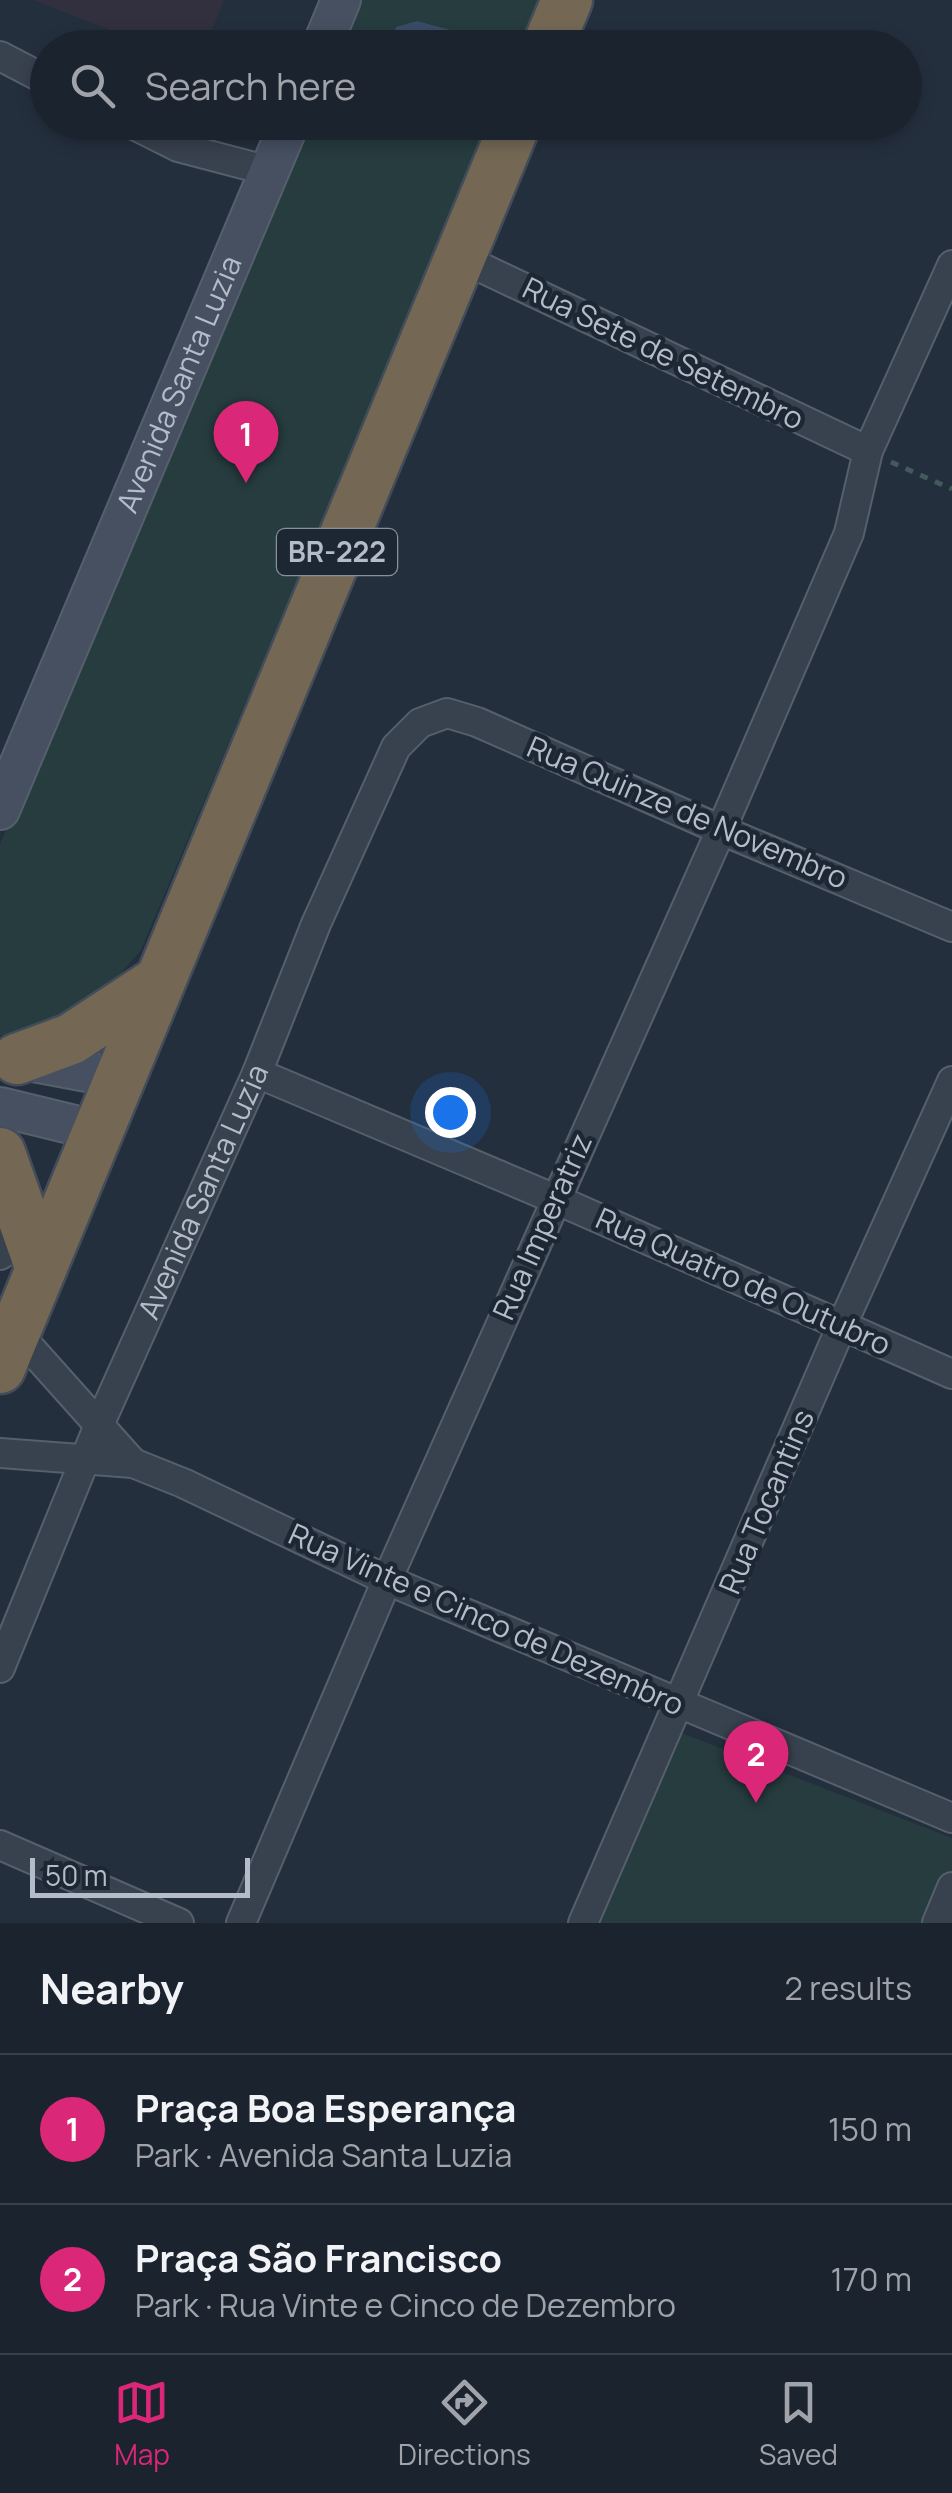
<!DOCTYPE html>
<html lang="en">
<head>
<meta charset="utf-8">
<style>
  :root { --surface:#1b232e; --page:#282f3a; --text:#f1f3f6; --muted:#a0a4aa; --line:#39404a; --accent:#db2777 }
  body { margin:0; font-family:Manrope,sans-serif; background:var(--page); color:var(--text) }
  .scale { position:absolute; left:30px; bottom:25px; width:220px; box-sizing:border-box; padding-left:10px; border:5px solid #b4bcc9; border-top:0; font-size:28px; line-height:35px; white-space:nowrap; color:#b4bcc9; -webkit-text-stroke:8px #1d2633; paint-order:stroke }
  .you { position:absolute; left:450px; top:1112px; width:35px; height:35px; margin:-25px; border:8px solid #fff; border-radius:50%; background:#1a73e8; box-shadow:0 0 0 15px #1a73e833 }
  .badge { display:grid; place-items:center; width:65px; height:65px; border-radius:50%; background:var(--accent); color:#fff; font-size:32px; font-weight:700 }
  .pin { position:absolute; translate:-50% -82px; filter:drop-shadow(0 2px 5px #0008) }
  .pin::after { content:''; position:absolute; top:52px; width:35px; height:30px; background:inherit; clip-path:polygon(0 0,100% 0,50% 100%) }
  .list { margin:0; padding:0; list-style:none }
  h2 { display:flex; justify-content:space-between; align-items:center; height:130px; margin:0; padding:0 40px; font-size:42px }
  h2 small { font-size:32px; font-weight:400; color:var(--muted) }
  .list li { display:grid; grid-template-columns:65px 1fr auto; gap:30px; align-items:center; box-sizing:border-box; height:150px; padding:0 40px; border-top:2px solid var(--line) }
  .list b { display:block; font-size:38px; white-space:nowrap }
  .list p { margin:0; font-size:32px; white-space:nowrap; color:var(--muted) }
  .list em { font-size:32px; font-style:normal; color:var(--muted) }
  .icon { flex:none; width:55px; height:55px; fill:none; stroke:currentColor; stroke-width:2; stroke-linecap:round; stroke-linejoin:round }
  .map { position:relative; flex:none; width:952px; height:1923px; overflow:hidden }
  .search { position:absolute; background:var(--surface); box-shadow:0 5px 15px #0003; left:30px; right:30px; top:30px; height:110px; display:flex; align-items:center; gap:25px; box-sizing:border-box; padding:0 35px; border-radius:55px; color:var(--muted); font-size:38px }
  .sheet { height:430px; background:var(--surface) }
  nav { display:flex; justify-content:space-around; align-items:center; box-sizing:border-box; height:140px; border-top:2px solid var(--line); background:var(--surface); font-size:28px; color:var(--muted) }
  nav a { display:grid; justify-items:center; gap:5px }
  nav .on { color:var(--accent) }
  .map>svg:first-child { display:block }
  .medical { fill:#32303f }
  .green { fill:#263c3f }
  .water { fill:#394c67 }
  .lines { fill:none; stroke-linecap:round; stroke-linejoin:round }
  .street-casing { stroke:#565f6c; stroke-width:32 }
  .secondary-casing { stroke:#565f6c; stroke-width:42 }
  .highway-casing { stroke:#434c59; stroke-width:55 }
  .path { stroke:#44595c; stroke-width:5; stroke-dasharray:8 8; stroke-linecap:butt }
  .street { stroke:#38414e; stroke-width:28 }
  .secondary { stroke:#465061; stroke-width:38 }
  .highway { stroke:#746855; stroke-width:50 }
  .labels { text-anchor:middle; stroke-width:9; stroke-linejoin:round; paint-order:stroke }
  .shield { fill:#1d2633; stroke:#878f9c; stroke-width:2.5 }
  .shield-label { font-size:28px; font-weight:bold; fill:#b4bcc9 }
  .street-label { font-size:30px; fill:#b4bcc9; stroke:#1d2633 }
</style>
</head>
<body>
<div class="map">
<svg width="952" height="1923" viewBox="0 0 952 1923">
  <rect width="100%" height="100%" fill="#242f3e"/>
  <polygon class="medical" points="33,0 224,0 205,47 156,48"/>
  <g class="green">
    <polygon points="359,0 542,0 522,47 338,48"/>
    <polygon points="307,123 491,123 141,950 100,997 25,1039 0,1035 0,844"/>
    <polygon points="679,1732 952,1838 952,1883 934,1923 598,1923"/>
  </g>
  <polygon class="water" points="417,21 454,31 466,47 390,47 396,27"/>
  <g class="lines">
    <defs>
      <g id="street">
        <polyline points="0,56 48,81"/>
        <polyline points="128,122 178,147 269,171"/>
        <polyline points="868,451 952,265"/>
        <polyline points="257,1073 555,1199 952,1374"/>
        <polyline points="0,1255 19,1207"/>
        <polyline points="15,1331 133,1463"/>
        <polyline points="0,1453 133,1463 183,1483 387,1580 952,1818"/>
        <path id="s1" d="M0 1668 99 1425 257 1073 316 924 396 747 420 723 447 713 477 722 721 830 952 927"/>
        <polyline points="0,1845 179,1923"/>
        <polyline points="241,1923 387,1580 721,830 849,533 868,451 459,257"/>
        <polyline points="583,1923 842,1325 952,1081"/>
        <polyline points="937,1923 952,1887"/>
      </g>
      <g id="secondary">
        <polyline points="321,48 341,0"/>
        <path id="s2" d="M0 810 290 122"/>
        <polyline points="18,1059 119,1078"/>
        <polyline points="0,1107 99,1131"/>
      </g>
      <g id="highway">
        <polyline points="547,48 567,0"/>
        <polyline points="17,1059 71,1039 158,982"/>
        <polyline points="0,1153 41,1269"/>
        <polyline points="0,1368 516,122"/>
      </g>
    </defs>
    <use href="#street" class="street-casing"/>
    <use href="#secondary" class="secondary-casing"/>
    <use href="#highway" class="highway-casing"/>
    <polyline class="path" points="891,462 952,489"/>
    <use href="#street" class="street"/>
    <use href="#secondary" class="secondary"/>
    <use href="#highway" class="highway"/>
  </g>
  <g class="labels">
    <rect class="shield" x="277" y="529" width="120" height="46" rx="8"/>
    <g class="shield-label">
      <text x="337" y="562">BR-222</text>
    </g>
    <g class="street-label">
      <text transform="translate(663 354) rotate(26)" y="10">Rua Sete de Setembro</text>
      <text dy="10" stroke="none"><textPath href="#s2" startOffset="462">Avenida Santa Luzia</textPath></text>
      <text transform="translate(687 813) rotate(23)" y="10">Rua Quinze de Novembro</text>
      <text dy="10" stroke="none"><textPath href="#s1" startOffset="518">Avenida Santa Luzia</textPath></text>
      <text transform="translate(543 1227) rotate(-66)" y="10">Rua Imperatriz</text>
      <text transform="translate(743 1282) rotate(24)" y="10">Rua Quatro de Outubro</text>
      <text transform="translate(767 1502) rotate(-67)" y="10">Rua Tocantins</text>
      <text transform="translate(486 1620) rotate(24)" y="10">Rua Vinte e Cinco de Dezembro</text>
    </g>
  </g>
</svg>
<div class="scale">50 m</div>
<div class="you"></div>
<div class="pin badge" style="left:246px;top:483px">1</div>
<div class="pin badge" style="left:756px;top:1803px">2</div>
<div class="search"><svg class="icon" aria-label="search" viewBox="0 0 24 24"><circle cx="10" cy="10" r="6"/><path d="M15 15l6 6"/></svg>Search here</div>
</div>
<section class="sheet">
<h2>Nearby<small>2 results</small></h2>
<ul class="list">
<li><span class="badge">1</span><div><b>Praça Boa Esperança</b><p>Park · Avenida Santa Luzia</p></div><em>150 m</em></li>
<li><span class="badge">2</span><div><b>Praça São Francisco</b><p>Park · Rua Vinte e Cinco de Dezembro</p></div><em>170 m</em></li>
</ul>
</section>
<nav>
<a class="on"><svg class="icon" aria-label="map" viewBox="0 0 24 24"><path d="M3 6l6-2 6 2 6-2v14l-6 2-6-2-6 2zM9 4v14M15 6v14"/></svg>Map</a>
<a><svg class="icon" aria-label="directions" viewBox="0 0 24 24"><path d="M12 3l9 9-9 9-9-9zM9 14v-3h6M13 9l2 2-2 2"/></svg>Directions</a>
<a><svg class="icon" aria-label="saved" viewBox="0 0 24 24"><path d="M7 4h10v16l-5-4-5 4z"/></svg>Saved</a>
</nav>
</body>
</html>
